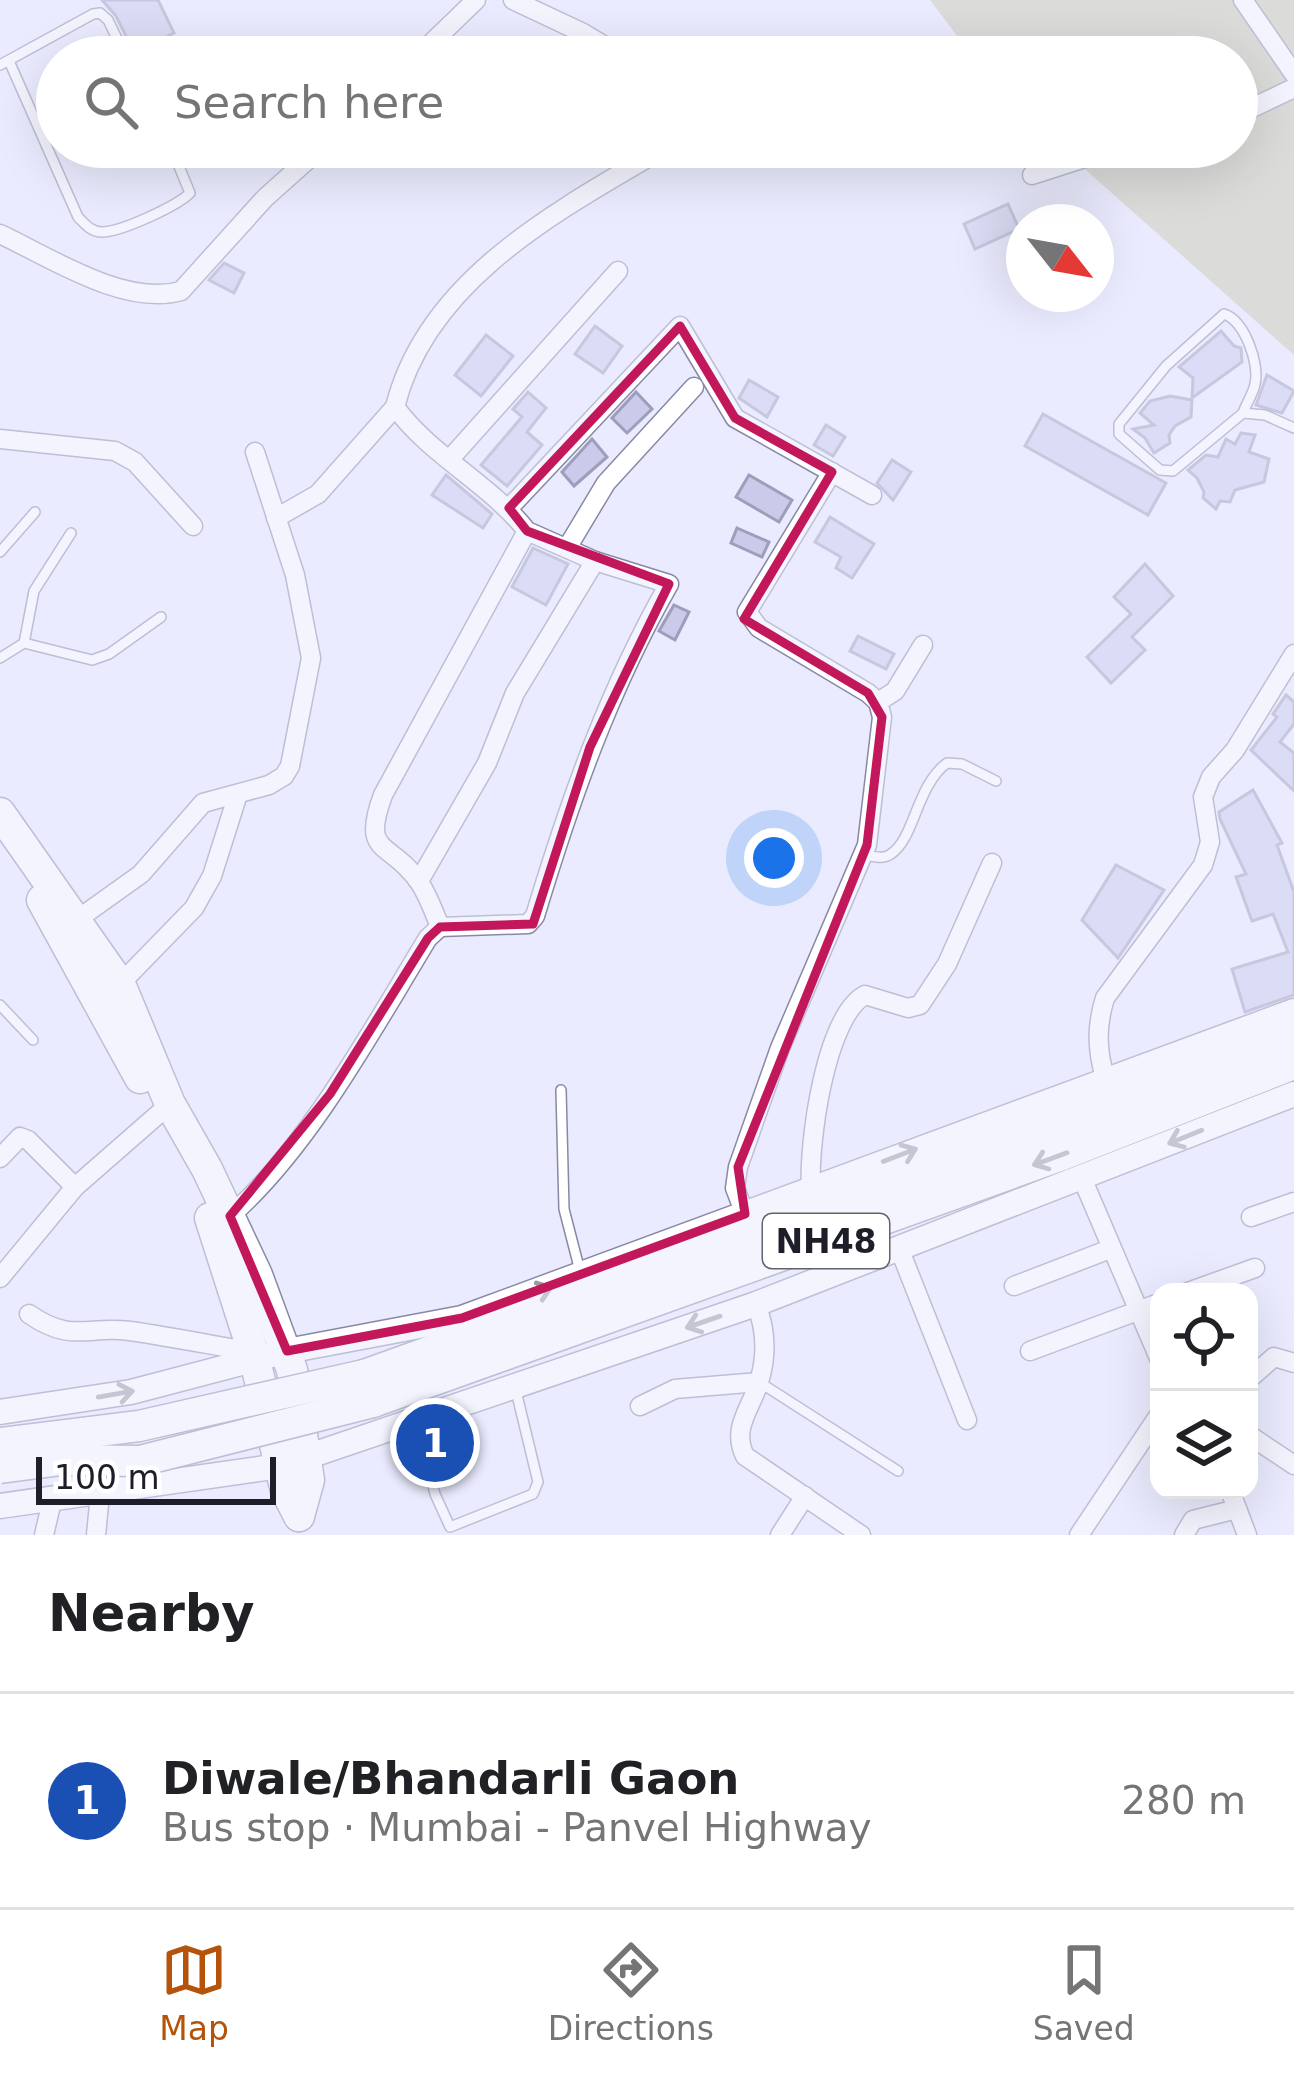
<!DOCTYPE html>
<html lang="en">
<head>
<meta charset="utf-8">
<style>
  :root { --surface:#fff; --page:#f2f2f2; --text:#202124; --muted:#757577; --line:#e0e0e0; --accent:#b45309 }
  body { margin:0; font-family:"DejaVu Sans",sans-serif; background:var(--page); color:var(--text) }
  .controls { position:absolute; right:36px; bottom:36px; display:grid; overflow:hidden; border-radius:24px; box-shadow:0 12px 48px #0002 }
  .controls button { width:108px; height:108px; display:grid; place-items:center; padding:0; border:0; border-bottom:3px solid var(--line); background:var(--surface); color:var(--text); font:60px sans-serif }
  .compass { position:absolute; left:1006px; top:204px; width:108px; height:108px; border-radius:50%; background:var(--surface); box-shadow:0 12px 48px #0002; rotate:121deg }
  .scale { position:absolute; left:36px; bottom:30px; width:240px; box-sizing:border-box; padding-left:12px; border:6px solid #1e1e29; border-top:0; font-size:33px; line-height:42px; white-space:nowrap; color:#1e1e29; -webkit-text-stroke:9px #fff; paint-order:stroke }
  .you { position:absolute; left:774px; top:858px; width:42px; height:42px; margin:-30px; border:9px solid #fff; border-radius:50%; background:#1a73e8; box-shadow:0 0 0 18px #1a73e833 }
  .badge { display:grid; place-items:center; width:78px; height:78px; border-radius:50%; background:var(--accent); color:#fff; font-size:39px; font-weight:700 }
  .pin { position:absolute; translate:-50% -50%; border:6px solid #fff; box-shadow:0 3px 12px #0006 }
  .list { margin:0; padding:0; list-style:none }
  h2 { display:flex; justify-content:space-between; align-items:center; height:156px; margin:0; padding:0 48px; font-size:51px }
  h2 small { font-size:39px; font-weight:400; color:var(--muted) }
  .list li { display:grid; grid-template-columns:78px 1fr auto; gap:36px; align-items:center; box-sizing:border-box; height:216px; padding:0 48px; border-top:3px solid var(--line) }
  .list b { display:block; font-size:45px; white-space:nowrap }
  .list p { margin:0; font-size:39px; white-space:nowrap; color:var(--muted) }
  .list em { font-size:39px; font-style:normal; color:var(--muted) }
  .icon { flex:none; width:66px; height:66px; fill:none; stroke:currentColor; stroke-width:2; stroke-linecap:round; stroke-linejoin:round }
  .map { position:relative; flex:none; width:1294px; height:1535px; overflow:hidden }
  .search { position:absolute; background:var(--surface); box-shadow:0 12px 48px #0002; left:36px; right:36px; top:36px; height:132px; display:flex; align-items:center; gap:30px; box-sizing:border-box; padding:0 42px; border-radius:66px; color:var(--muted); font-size:45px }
  .sheet { height:372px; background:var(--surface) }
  nav { display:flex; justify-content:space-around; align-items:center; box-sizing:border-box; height:168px; border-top:3px solid var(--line); background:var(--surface); font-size:33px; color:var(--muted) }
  nav a { display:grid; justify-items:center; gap:6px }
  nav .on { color:var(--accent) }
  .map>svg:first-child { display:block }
  .green { fill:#c9c8af }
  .building { fill:#cacbea; stroke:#9d9ebb; stroke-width:3 }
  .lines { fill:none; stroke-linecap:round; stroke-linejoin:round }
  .service-casing { stroke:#8889a6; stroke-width:12 }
  .minor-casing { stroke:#8889a6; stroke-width:21 }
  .tertiary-casing { stroke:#8889a6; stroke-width:27 }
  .primary-casing { stroke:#8889a6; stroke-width:33 }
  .trunk-casing { stroke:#8889a6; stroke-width:33 }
  .service { stroke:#fff; stroke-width:9 }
  .minor { stroke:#fff; stroke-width:18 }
  .tertiary { stroke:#fff; stroke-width:24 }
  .primary { stroke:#fff; stroke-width:30 }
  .trunk { stroke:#fff; stroke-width:30 }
  .trunk-bridge-casing { stroke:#8889a6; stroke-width:33; stroke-linecap:butt }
  .trunk-bridge { stroke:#fff; stroke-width:30 }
  .oneway { stroke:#9a9a9f }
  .marked { fill:none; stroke:#c2185b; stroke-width:9; stroke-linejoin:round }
  .labels { text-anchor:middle; stroke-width:10; stroke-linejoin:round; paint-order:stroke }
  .shield { fill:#fff; stroke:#626269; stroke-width:3 }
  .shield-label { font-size:33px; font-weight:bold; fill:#1e1e29 }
</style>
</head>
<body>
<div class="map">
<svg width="1294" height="1535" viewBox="0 0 1294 1535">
  <rect width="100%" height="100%" fill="#eaebfe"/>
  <polygon class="green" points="930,0 1294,0 1294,355 1060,147 1237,147 1237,57 973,57"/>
  <g class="building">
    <polygon points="102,0 158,0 174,33 134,52 116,16"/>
    <polygon points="1008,204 1019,229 975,249 964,224"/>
    <polygon points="224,263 244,273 234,293 209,280"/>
    <polygon points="595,326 622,346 603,373 575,354"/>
    <polygon points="1221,331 1234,346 1241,348 1242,362 1192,398 1193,378 1179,367"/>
    <polygon points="486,335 513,356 481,396 455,375"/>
    <polygon points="1267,375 1294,391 1282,413 1256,405"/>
    <polygon points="749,380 778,397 767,417 739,398"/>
    <polygon points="528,392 546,408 527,432 542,445 507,486 481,465 522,417 513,409"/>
    <polygon points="636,392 652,409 627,433 612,418"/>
    <polygon points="1170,396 1192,400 1191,417 1175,426 1169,435 1170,443 1154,453 1145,438 1133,429 1154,425 1140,413 1150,401"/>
    <polygon points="1043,414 1166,483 1148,515 1025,446"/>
    <polygon points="826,425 845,437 833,456 814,445"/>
    <polygon points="1241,433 1255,435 1249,452 1269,459 1264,482 1235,490 1230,502 1220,501 1216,509 1203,498 1204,492 1197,478 1188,470 1206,455 1218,457 1226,439 1235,444"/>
    <polygon points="592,439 607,457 574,486 562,472"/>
    <polygon points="892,460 911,472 893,500 877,483"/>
    <polygon points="446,475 492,514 483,528 432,495"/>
    <polygon points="749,475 792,500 779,522 736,497"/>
    <polygon points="830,517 874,544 852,578 836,568 841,557 815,542"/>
    <polygon points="737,528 769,542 762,557 731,543"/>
    <polygon points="533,548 568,564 546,605 512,587"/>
    <polygon points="1145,564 1173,596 1132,637 1145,650 1111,683 1087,657 1131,614 1114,597"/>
    <polygon points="674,605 689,612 675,640 659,631"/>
    <polygon points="858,636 894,654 886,669 850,651"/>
    <polygon points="1286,695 1294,702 1294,724 1280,742 1294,753 1294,791 1251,750 1277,717 1273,714"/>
    <polygon points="1253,790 1282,843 1277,845 1294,892 1294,995 1245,1012 1232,969 1288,952 1273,914 1252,921 1236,877 1246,874 1220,819 1219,812"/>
    <polygon points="1116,865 1164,890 1118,958 1082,920"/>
  </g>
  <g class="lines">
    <defs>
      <g id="service">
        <path d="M9 61 78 217C85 224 91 232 102 232 121 232 177 206 190 193L171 147"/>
        <polyline points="0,65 93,14 100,13 108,20 126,57"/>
        <path d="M1243 413C1246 404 1253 394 1255 384 1260 363 1244 320 1224 314L1166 366 1119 424V434L1160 470 1173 471 1243 413 1265 415 1294 428"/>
        <polyline points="0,552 35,512"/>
        <polyline points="24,643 34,591 71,533"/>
        <polyline points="0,658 24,643 92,660 109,654 161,617"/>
        <path d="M863 855C873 856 883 860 891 854 915 838 916 786 947 763L962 764 996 781"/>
        <polyline points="0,1005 33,1040"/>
        <polyline points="561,1090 564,1209 580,1271"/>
        <polyline points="759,1382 898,1471"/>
        <polyline points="418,1420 435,1494 450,1527 533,1494 538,1482 516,1391"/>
      </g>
      <g id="minor">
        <polyline points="513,0 583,33 623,57"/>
        <polyline points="1243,0 1294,74"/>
        <polyline points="417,57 476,0"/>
        <polyline points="1237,115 1294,88"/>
        <polyline points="1032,175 1119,147"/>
        <path d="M0 234C51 258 125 307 181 291L265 198 322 147"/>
        <polyline points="0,439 115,451 135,462 193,526"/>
        <polyline points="449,460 618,271"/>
        <polyline points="509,508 680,326 735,418 872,495"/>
        <polyline points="276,518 318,494 395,407"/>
        <path d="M527 531 595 561 669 584C609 689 570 800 535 916L528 924 440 927C434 912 428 895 419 882 391 840 360 857 383 795L527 531C489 483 431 456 395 407 427 278 561 209 666 147"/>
        <polyline points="567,548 606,483 694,387"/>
        <polyline points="878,702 895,691 923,645"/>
        <polyline points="419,881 487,763 515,693 595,561"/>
        <polyline points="78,919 141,874 203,803 269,785 284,776 290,766 311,658 295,575 255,452"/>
        <polyline points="120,984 194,908 212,876 238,794"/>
        <path d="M1105 1078C1097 1050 1096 1027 1105 998L1203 865 1210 842 1203 797 1211 777 1235 750 1294 654"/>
        <polyline points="0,1158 20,1137 28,1140 75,1187"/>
        <polyline points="1082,1178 1159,1358"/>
        <path d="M811 1189C808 1145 825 1017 865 995L908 1008 920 1005 947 964 992 863"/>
        <polyline points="745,1214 735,1188 738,1167 780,1048 867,845 882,717 878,702 868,693 759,628 747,612 832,472"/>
        <path d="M230 1216C309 1147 373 1028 428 938L440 927"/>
        <polyline points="1251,1217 1294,1202"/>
        <polyline points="899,1248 967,1420"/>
        <polyline points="0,1278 75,1187 170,1104"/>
        <polyline points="1014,1286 1110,1249"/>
        <polyline points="1188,1292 1255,1268"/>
        <path d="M756 1304C766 1329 767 1356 759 1382 751 1409 731 1428 745 1456L861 1535"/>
        <path d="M29 1314C72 1344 88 1325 130 1331 171 1337 212 1345 253 1352"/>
        <polyline points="1030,1351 1159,1303"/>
        <polyline points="1249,1379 1274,1357 1294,1363"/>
        <polyline points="640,1406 675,1389 759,1382"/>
        <polyline points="1249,1435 1294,1465"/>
        <polyline points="1230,1490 1247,1535"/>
        <polyline points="44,1535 52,1501"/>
        <polyline points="96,1535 100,1494"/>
        <polyline points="780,1535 805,1496"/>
        <polyline points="1079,1535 1159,1415"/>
        <polyline points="1184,1535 1193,1520 1237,1509"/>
      </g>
      <g id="tertiary">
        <polyline points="0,1412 131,1392 287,1351 462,1318 1294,1011"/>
        <polyline points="0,1506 280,1466 756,1304 1294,1094"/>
      </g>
      <g id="primary">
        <polyline points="0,813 120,984 170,1104 207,1169 257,1275 292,1370 309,1480 299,1516"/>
        <polyline points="42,900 140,1078"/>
        <polyline points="210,1218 253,1352 286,1491 299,1516"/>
      </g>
      <g id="trunk">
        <polyline points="364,1375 1047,1130 1294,1033"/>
        <polyline points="373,1402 1057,1157 1294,1064"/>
      </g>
    </defs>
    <use href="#service" class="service-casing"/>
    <use href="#minor" class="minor-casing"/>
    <use href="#tertiary" class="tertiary-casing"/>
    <use href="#primary" class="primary-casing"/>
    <use href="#trunk" class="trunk-casing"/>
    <use href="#service" class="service"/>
    <use href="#minor" class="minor"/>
    <use href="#tertiary" class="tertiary"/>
    <use href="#primary" class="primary"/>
    <use href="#trunk" class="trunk"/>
    <defs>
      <g id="trunk-bridge">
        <polyline points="0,1443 139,1426 364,1375"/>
        <polyline points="0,1468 61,1460 140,1461 373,1402"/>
      </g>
    </defs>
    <use href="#trunk-bridge" class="trunk-bridge-casing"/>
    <use href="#trunk-bridge" class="trunk-bridge"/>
  </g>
  <defs><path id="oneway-shaft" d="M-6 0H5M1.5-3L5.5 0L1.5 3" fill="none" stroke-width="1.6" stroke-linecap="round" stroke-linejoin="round" transform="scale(3)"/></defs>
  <g class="oneway">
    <use href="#oneway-shaft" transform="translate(1185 1137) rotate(158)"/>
    <use href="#oneway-shaft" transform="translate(900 1155) rotate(-21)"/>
    <use href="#oneway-shaft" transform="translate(1050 1159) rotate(160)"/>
    <use href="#oneway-shaft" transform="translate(535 1293) rotate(-19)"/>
    <use href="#oneway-shaft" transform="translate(703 1322) rotate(161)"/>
    <use href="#oneway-shaft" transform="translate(116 1394) rotate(-10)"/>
  </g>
  <path d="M0 0H1294V1535H0ZM680 326 735 418 832 472 744 619 868 693 882 717 867 845 738 1167 745 1214 462 1318 287 1351 230 1216 330 1094 428 938 440 927 533 924 590 747 669 584 527 531 509 508Z" fill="#eaebfe" fill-opacity=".55" fill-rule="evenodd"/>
  <path class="marked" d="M680 326 735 418 832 472 744 619 868 693 882 717 867 845 738 1167 745 1214 462 1318 287 1351 230 1216 330 1094 428 938 440 927 533 924 590 747 669 584 527 531 509 508Z"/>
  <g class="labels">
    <rect class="shield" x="763" y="1214" width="126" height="54" rx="9"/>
    <g class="shield-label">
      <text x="826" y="1253">NH48</text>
    </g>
  </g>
</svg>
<div class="controls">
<button><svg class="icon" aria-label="locate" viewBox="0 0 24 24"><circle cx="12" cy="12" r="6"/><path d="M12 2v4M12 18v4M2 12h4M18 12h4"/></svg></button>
<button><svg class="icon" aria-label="layers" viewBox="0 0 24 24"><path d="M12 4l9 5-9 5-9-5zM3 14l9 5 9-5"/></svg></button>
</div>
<svg class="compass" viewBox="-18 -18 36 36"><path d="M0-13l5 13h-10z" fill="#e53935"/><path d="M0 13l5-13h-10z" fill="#757577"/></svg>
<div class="scale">100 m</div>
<div class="you"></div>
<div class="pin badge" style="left:435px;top:1443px;background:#1a4fb4">1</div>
<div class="search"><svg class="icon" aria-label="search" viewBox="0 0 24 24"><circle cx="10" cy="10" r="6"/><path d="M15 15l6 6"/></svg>Search here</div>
</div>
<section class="sheet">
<h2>Nearby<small></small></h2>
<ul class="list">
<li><span class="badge" style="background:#1a4fb4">1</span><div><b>Diwale/Bhandarli Gaon</b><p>Bus stop · Mumbai - Panvel Highway</p></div><em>280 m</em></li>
</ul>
</section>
<nav>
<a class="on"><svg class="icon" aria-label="map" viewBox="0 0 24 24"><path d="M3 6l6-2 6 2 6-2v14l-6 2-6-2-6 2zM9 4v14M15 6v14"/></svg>Map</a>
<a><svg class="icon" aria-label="directions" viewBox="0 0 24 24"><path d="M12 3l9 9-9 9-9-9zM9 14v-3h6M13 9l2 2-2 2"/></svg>Directions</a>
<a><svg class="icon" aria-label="saved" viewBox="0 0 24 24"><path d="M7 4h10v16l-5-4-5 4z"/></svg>Saved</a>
</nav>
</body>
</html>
